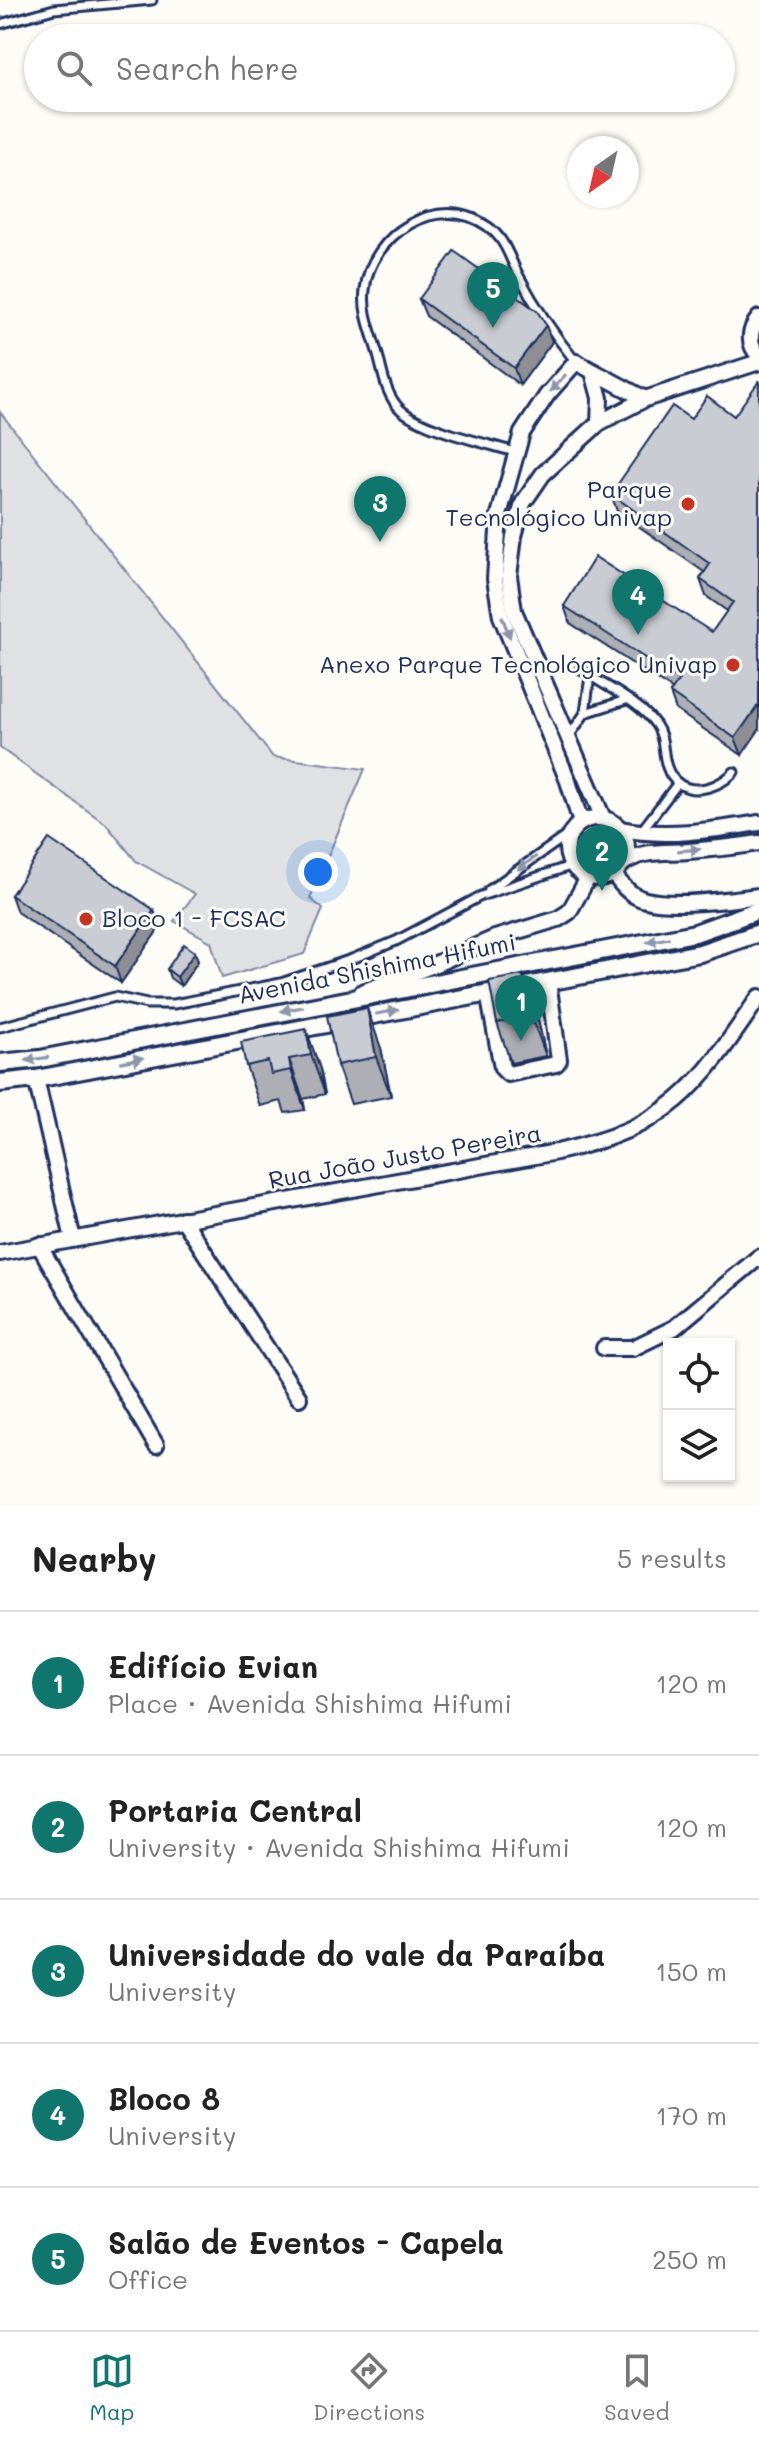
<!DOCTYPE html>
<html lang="en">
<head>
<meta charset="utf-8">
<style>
  :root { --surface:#fff; --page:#f2f2f2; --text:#222; --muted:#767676; --line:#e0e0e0; --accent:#0f766e }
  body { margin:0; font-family:Mali,sans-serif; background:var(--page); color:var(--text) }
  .controls { position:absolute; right:24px; bottom:24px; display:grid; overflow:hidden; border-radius:0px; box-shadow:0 2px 6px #0004 }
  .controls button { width:72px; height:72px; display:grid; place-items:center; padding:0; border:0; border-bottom:2px solid var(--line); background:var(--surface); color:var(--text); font:40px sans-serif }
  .compass { position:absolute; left:567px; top:136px; width:72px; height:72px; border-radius:50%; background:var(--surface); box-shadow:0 2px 6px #0004; rotate:214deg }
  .you { position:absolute; left:318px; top:872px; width:28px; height:28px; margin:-20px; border:6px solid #fff; border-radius:50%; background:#1a73e8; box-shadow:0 0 0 12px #1a73e833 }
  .badge { display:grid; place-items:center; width:52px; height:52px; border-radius:50%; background:var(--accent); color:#fff; font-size:26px; font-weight:700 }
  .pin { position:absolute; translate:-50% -66px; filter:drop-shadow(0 2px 4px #0008) }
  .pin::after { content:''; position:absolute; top:42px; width:28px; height:24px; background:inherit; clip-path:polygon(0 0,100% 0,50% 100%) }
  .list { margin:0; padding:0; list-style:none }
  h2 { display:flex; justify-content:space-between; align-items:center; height:104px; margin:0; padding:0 32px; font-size:34px }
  h2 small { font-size:26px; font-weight:400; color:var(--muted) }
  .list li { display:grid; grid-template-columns:52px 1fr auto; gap:24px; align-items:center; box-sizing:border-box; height:144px; padding:0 32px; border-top:2px solid var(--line) }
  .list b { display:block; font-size:30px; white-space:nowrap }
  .list p { margin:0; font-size:26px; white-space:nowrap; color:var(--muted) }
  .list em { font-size:26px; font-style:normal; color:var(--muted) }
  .icon { flex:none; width:44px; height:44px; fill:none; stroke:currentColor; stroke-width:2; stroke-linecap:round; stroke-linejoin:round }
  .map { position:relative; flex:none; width:759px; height:1506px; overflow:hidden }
  .search { position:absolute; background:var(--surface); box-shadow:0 2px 6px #0004; left:24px; right:24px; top:24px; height:88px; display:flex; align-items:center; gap:20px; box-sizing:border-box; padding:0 28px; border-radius:44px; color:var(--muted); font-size:30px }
  .sheet { height:824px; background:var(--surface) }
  nav { display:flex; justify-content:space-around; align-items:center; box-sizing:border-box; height:112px; border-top:2px solid var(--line); background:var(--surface); font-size:22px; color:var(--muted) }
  nav a { display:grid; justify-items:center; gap:4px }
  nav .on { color:var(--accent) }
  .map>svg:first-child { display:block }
  .green { fill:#e0e1e3; stroke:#7e88a0; stroke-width:2 }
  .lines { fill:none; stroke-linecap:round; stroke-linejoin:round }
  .service-casing { stroke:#1b2f5e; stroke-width:13 }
  .minor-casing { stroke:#1b2f5e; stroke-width:20 }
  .tertiary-casing { stroke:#1b2f5e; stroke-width:22 }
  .service { stroke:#fdfcf7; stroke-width:7 }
  .minor { stroke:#fdfcf7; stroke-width:14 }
  .tertiary { stroke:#fdfcf7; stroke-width:16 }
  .wall { fill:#adafb5; stroke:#1b2f5e; stroke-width:2 }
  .shaded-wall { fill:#8d8f94; stroke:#1b2f5e; stroke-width:2 }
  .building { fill:#c9ccd3; stroke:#1b2f5e; stroke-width:2 }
  .oneway { fill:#8c96aa }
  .poi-dot { fill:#c8321e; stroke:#fdfcf7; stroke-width:3 }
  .labels { text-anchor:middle; stroke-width:6; stroke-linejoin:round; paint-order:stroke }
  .poi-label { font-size:24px; fill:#1b2f5e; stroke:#fdfcf7; text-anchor:end }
  .street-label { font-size:24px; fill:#1b2f5e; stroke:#fdfcf7 }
</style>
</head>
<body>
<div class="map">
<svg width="759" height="1506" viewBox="0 0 759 1506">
  <rect width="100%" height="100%" fill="#fdfcf7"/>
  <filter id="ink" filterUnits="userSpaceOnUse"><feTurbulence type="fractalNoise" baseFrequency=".0125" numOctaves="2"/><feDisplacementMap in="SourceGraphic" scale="16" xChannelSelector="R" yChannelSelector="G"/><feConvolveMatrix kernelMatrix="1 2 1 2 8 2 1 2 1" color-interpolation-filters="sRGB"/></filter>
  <g filter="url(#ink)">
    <polygon class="green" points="0,412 273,757 365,769 310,898 323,909 304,954 222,978 211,942 174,921 195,894 136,861 106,824 0,748"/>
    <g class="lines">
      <defs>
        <g id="service">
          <polyline points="0,24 54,9 152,0"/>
          <path d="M515 452C485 443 425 430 401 410 386 396 383 374 378 355 372 333 362 312 365 290 370 235 438 191 487 226 505 238 509 257 519 276 535 306 555 336 576 362"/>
          <path d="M580 669C604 686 639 701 656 725 665 738 662 753 667 767 678 799 715 792 734 772"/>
          <polyline points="585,713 590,676"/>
          <polyline points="568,738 585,713 626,700"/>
          <polyline points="642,830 678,783"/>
          <polyline points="489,890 573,831"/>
          <polyline points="0,1027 115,997 147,1004 174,1004 281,983 352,959 396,941 481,896 573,865"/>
        </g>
        <g id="minor">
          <path d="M759 318C748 331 748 344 759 356"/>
          <polyline points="593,372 600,398 599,423"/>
          <polyline points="603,818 514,611 509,576 514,536 523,503 543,474 599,423 645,399 759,362"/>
          <circle cx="597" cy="848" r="30"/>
          <polyline points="581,823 568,781 501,616 495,579 499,515 522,433 547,395 576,362 645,399"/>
          <path d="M621 829C666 838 714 830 759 823"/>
          <path d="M622 864C643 849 665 853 689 851 713 849 736 847 759 843"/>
          <path d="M613 873C621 885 631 897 646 900 675 907 729 900 759 896"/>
          <polyline points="362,992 431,966 495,938 558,919 569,912 589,876"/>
          <polyline points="488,993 502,1068 508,1074 556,1064 559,1060 548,981"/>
          <polyline points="36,1079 73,1239"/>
          <polyline points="183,1219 299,1398"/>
          <polyline points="39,1245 156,1445"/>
          <path d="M0 1253 557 1152C670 1127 697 1089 759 997"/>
          <polyline points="604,1348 633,1348 674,1328 759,1257"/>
        </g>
        <g id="tertiary">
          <polyline points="0,1063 40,1059 695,933 759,910"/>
          <polyline points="0,1083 36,1079 700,953 759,933"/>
        </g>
      </defs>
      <use href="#service" class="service-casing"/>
      <use href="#minor" class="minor-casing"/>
      <use href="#tertiary" class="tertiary-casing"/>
      <use href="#service" class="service"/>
      <use href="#minor" class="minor"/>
      <use href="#tertiary" class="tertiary"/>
    </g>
    <g class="wall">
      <polygon points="419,299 552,342 520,385 426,316"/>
      <polygon points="734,416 742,755 676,710 670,693 673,690 570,623 564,606 712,632 727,611 706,596 700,579 704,572 617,511 611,494 691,419"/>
      <polygon points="11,895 160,927 121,983 17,912"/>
      <polygon points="195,952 198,961 181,986 170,978 167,969"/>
      <polygon points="523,975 537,1015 546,1056 511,1063 497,1023"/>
      <polygon points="306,1029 320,1069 325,1094 303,1099 305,1110 285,1113 281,1101 260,1106 246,1066"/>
      <polygon points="381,1048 391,1096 351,1104 337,1065"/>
    </g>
    <g class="shaded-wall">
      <polygon points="546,325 552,342 520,385 514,368"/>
      <polygon points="759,704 759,730 742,755 735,738"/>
      <polygon points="154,910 160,927 121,983 115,966"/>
      <polygon points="195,952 198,961 181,986 177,977"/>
      <polygon points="523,975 537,1015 546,1056 531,1016"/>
      <polygon points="367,1008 381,1048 391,1096 376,1057"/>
      <polygon points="306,1029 320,1069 325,1094 311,1055"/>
      <polygon points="289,1059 303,1099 305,1110 291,1070"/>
    </g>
    <g class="building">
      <polygon points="454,251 537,311 546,325 514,368 419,299"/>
      <polygon points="759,381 759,704 735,738 670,693 679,680 564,606 595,557 712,632 733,602 700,579 710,564 611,494 672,406 691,419 707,396 734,416"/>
      <polygon points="49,839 154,910 115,966 11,895"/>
      <polygon points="184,944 195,952 177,977 167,969"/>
      <polygon points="523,975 531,1016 497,1023 489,981"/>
      <polygon points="367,1008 376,1057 337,1065 327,1016"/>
      <polygon points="306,1029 311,1055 289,1059 291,1070 271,1074 268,1061 246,1066 241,1042"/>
    </g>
    <defs><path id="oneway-solid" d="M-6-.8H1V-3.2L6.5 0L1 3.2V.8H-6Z" transform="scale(2)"/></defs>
    <g class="oneway">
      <use href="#oneway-solid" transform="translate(558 383) rotate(132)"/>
      <use href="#oneway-solid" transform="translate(506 627) rotate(69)"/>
      <use href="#oneway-solid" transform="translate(689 850) rotate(-4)"/>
      <use href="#oneway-solid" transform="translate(527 863) rotate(145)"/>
      <use href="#oneway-solid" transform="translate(658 940) rotate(169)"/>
      <use href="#oneway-solid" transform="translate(292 1009) rotate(169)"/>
      <use href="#oneway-solid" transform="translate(387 1012) rotate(-11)"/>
      <use href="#oneway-solid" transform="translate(37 1059) rotate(172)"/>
      <use href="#oneway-solid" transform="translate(132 1060) rotate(-11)"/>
    </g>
  </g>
  <g class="poi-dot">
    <circle cx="688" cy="504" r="8"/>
    <circle cx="733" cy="665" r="8"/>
    <circle cx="86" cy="919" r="8"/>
  </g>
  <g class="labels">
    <g class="poi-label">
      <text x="672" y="498">Parque<tspan x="672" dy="28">Tecnológico Univap</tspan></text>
      <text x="717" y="673">Anexo Parque Tecnológico Univap</text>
      <text x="102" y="927" text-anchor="start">Bloco 1 - FCSAC</text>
    </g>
    <g class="street-label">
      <text transform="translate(377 969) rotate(-11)" y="8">Avenida Shishima Hifumi</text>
      <text transform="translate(405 1157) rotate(-10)" y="8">Rua João Justo Pereira</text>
    </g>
  </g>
</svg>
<div class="controls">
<button><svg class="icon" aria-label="locate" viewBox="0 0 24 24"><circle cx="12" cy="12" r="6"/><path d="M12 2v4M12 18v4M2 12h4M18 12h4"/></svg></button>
<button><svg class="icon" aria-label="layers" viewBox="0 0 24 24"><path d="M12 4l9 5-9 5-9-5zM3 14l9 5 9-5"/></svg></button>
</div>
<svg class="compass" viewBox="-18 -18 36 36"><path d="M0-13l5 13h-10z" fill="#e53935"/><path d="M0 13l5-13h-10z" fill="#767676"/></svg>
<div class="you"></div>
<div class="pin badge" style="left:521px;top:1041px">1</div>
<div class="pin badge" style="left:602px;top:891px">2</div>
<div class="pin badge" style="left:380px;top:542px">3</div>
<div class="pin badge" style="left:638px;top:635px">4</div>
<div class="pin badge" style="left:493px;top:328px">5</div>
<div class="search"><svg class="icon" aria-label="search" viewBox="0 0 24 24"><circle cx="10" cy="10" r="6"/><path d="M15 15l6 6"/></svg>Search here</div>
</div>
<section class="sheet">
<h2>Nearby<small>5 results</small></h2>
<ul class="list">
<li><span class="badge">1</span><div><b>Edifício Evian</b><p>Place · Avenida Shishima Hifumi</p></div><em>120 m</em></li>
<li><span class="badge">2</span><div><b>Portaria Central</b><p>University · Avenida Shishima Hifumi</p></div><em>120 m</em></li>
<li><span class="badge">3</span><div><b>Universidade do vale da Paraíba</b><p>University</p></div><em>150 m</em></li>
<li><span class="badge">4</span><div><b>Bloco 8</b><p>University</p></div><em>170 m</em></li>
<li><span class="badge">5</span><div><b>Salão de Eventos - Capela</b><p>Office</p></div><em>250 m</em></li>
</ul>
</section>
<nav>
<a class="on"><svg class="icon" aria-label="map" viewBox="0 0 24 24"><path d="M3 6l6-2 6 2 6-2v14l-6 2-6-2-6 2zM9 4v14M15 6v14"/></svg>Map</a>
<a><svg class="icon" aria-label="directions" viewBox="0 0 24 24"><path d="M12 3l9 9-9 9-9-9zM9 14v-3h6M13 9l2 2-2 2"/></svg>Directions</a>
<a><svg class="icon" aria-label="saved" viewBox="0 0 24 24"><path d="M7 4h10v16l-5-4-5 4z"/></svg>Saved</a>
</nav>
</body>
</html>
